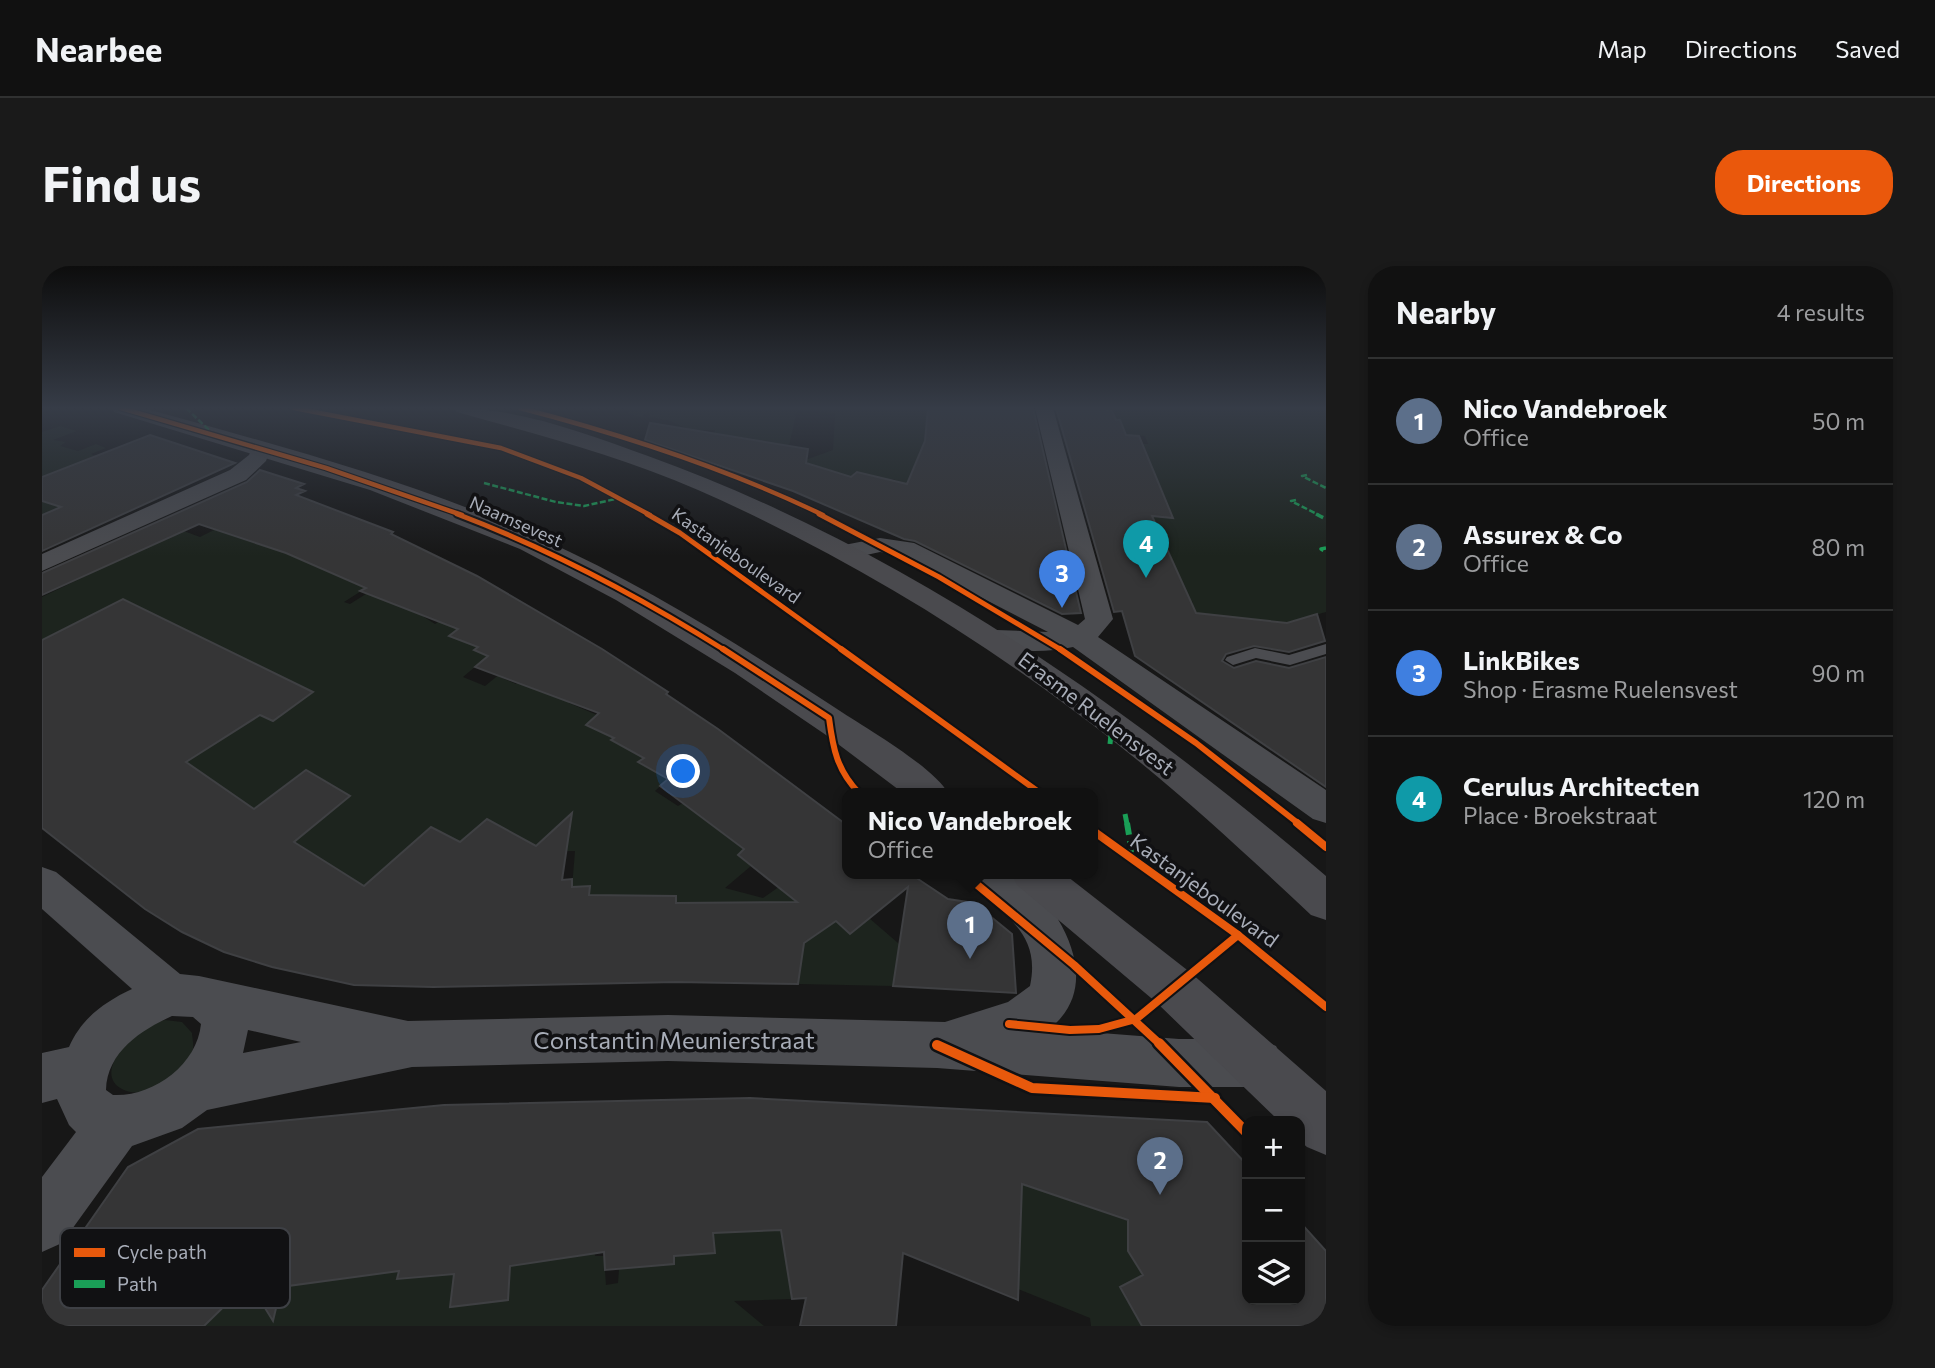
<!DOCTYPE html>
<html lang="en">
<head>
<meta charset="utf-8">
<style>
  :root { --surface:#111; --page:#1a1a1a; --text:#f1f3f6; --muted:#9c9d9f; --line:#303131; --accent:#ea580c }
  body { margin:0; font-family:Commissioner,sans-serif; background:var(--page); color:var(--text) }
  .controls { position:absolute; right:21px; bottom:21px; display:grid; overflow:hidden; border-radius:14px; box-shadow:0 4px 10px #0003 }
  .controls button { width:63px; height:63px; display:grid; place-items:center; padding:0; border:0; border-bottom:2px solid var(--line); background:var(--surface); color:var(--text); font:35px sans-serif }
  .you { position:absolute; left:642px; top:506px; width:24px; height:24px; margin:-18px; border:5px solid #fff; border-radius:50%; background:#1a73e8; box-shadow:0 0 0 10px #1a73e833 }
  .badge { display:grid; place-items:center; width:46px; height:46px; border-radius:50%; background:var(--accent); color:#fff; font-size:23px; font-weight:700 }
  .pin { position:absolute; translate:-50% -58px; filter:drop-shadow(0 2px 4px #0008) }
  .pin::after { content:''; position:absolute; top:37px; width:24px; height:21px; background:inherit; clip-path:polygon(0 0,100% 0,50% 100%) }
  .popup { position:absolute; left:800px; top:522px; width:256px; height:91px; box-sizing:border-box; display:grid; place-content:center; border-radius:14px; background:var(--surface); filter:drop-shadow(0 2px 5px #0005); font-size:23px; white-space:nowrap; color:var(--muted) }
  .popup b { font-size:26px; color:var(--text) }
  .popup::after { content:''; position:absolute; left:50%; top:100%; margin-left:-14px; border:14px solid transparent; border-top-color:var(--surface) }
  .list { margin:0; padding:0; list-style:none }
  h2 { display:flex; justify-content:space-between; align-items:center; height:91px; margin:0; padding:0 28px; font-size:30px }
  h2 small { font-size:23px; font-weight:400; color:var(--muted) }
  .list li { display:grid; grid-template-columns:46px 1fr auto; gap:21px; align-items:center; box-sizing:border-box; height:126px; padding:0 28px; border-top:2px solid var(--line) }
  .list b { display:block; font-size:26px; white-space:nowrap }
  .list p { margin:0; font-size:23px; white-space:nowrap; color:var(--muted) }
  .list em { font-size:23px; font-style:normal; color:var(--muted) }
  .icon { flex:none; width:38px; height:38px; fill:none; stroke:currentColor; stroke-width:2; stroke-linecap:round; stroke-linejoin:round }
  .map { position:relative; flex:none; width:1284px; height:1060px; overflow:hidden; border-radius:28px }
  header { display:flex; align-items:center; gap:42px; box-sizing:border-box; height:98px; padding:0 35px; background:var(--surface); border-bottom:2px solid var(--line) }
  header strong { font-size:33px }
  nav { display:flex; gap:38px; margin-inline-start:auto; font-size:24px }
  .intro { display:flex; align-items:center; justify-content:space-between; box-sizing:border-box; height:168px; padding:0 42px }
  h1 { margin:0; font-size:49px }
  .button { padding:18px 32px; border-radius:28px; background:var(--accent); color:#fff; font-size:24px; font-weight:700 }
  main { display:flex; gap:42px; padding:0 42px }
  aside { flex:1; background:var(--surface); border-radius:28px; box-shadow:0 4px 10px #0003 }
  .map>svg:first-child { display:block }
  .green { fill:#1d241e; fill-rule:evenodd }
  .building { fill:#353536; stroke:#3f4043; stroke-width:2 }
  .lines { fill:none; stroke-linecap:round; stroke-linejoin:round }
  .lane { fill:#4b4c50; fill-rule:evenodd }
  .street { fill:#4b4c50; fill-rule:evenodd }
  .secondary { fill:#4a4a4e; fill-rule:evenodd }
  .quiet-far3 { stroke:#1a9f57; stroke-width:2.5; stroke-dasharray:6 2.5; stroke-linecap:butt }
  .quiet-far2 { stroke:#1a9f57; stroke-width:3.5; stroke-dasharray:8 3.5; stroke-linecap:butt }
  .quiet-far1 { stroke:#1a9f57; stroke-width:5; stroke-dasharray:10 5; stroke-linecap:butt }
  .quiet { stroke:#1a9f57; stroke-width:6; stroke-dasharray:12 6; stroke-linecap:butt }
  .cycleway-far4-casing { stroke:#111113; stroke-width:7 }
  .cycleway-far3-casing { stroke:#111113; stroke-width:9 }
  .cycleway-far2-casing { stroke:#111113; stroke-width:10 }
  .cycleway-far1-casing { stroke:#111113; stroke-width:12 }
  .cycleway-casing { stroke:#111113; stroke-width:15 }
  .cycleway-far4 { stroke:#e8590c; stroke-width:4.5 }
  .cycleway-far3 { stroke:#e8590c; stroke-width:5 }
  .cycleway-far2 { stroke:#e8590c; stroke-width:6 }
  .cycleway-far1 { stroke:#e8590c; stroke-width:8 }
  .cycleway { stroke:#e8590c; stroke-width:10 }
  .labels { text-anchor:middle; stroke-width:7; stroke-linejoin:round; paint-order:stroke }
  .far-street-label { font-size:18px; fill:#a8adb8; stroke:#111113 }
  .street-label { font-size:21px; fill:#a8adb8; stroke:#111113 }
  .near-street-label { font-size:24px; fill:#a8adb8; stroke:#111113 }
  .key { fill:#111113; stroke:#3e4045; stroke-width:2 }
  .key-label { font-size:19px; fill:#a8adb8 }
</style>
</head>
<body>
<header>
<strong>Nearbee</strong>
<nav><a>Map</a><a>Directions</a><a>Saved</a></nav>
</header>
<div class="intro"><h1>Find us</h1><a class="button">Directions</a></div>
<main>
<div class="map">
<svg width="1284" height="1060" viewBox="0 0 1284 1060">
  <rect width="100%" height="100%" fill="#171717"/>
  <g class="green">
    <polygon points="586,142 935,142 927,202 852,222 858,216 851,213 830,226 808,212 741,202 791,184 793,147 755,144 745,189 672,172 673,164 649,164 625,154 607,151 608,147 604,146 600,151 586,148"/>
    <polygon points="1058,142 1284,142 1284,346 1245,357 1170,356 1131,337 1151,338 1150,335 1138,333 1128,288 1115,260 1107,259 1098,178 1106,178 1103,170 1084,169 1082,163 1073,162 1074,154"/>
    <polygon points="18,160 35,165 11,174 24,176 18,180 36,185 54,178 64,182 49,188 54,190 43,194 17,240 19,241 0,258 0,166"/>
    <path d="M174 263 244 287 324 322 302 336 308 338 335 321 393 358 414 344 417 363 407 370 428 378 433 375 441 378 432 384 446 390 421 411 443 420 470 398 473 399 458 411 474 418 484 410 482 419 492 423 495 420 530 434 527 437 555 449 545 459 572 472 570 475 602 492 597 496 626 513 613 525 636 540 641 537 702 583 696 589 709 600 683 622 721 632 741 618 787 660 794 655 808 668 827 652 863 683 855 690 851 720 756 718 677 642 676 636 656 637 634 650V630L585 629 545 637 548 620 530 621 533 585H491L320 622 284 601 163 509 127 533 0 436V331L139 264 158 271ZM243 414 271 426 231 455 203 442Z"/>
    <path d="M123 754 140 756 150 767C150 771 152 778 151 783 145 806 105 835 82 824 51 810 85 771 103 761 109 758 117 756 123 754Z"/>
    <polygon points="980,918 1086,955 1086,985 1101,1009 1078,1021 1101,1060 1049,1060 1048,1052 976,1023"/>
    <polygon points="718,962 739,964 750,1033 692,1035 722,1060 162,1060 207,1016 231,1053 249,982 358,1002 412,1008 408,1041 466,1034 470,972 552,964 553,990 562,990 564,1019 576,1017 577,1003 632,998 632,990 672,987 671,967"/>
  </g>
  <g class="building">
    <polygon points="886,142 991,142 1039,347 1020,348 873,275 862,273 751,225 603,174 608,157 766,183 764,197 809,211 815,206 865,218 883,175"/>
    <polygon points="1014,142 1058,142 1070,145 1074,154 1078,154 1084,169 1097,170 1131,252 1110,250 1154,347 1245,357 1275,348 1283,375 1247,386 1212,380 1184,388 1180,395 1192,402 1214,395 1247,402 1284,391 1284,521 1093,390 1080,345 1072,346"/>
    <polygon points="108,169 193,197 0,285 0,249 19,241 0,235 0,211"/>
    <polygon points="218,204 262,218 254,222 263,225 254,229 351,266 349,268 435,310 560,383 626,426 624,428 676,463 806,560 806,607 883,607 876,613 906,633 932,637 970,668 974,727 851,720 866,621 808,668 794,655 762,677 756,718 634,716 391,721 312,719 230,701 182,686 140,666 103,643 0,562 0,374 81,333 271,426 231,455 218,449 144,496 212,543 264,504 308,530 252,576 322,620 389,561 418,576 445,553 494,580 530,547 520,614 530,613 530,621 548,620 547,629 634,630 634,637 755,636 696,589 702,583 618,520 626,513 596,496 602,492 569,474 572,472 544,459 557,447 433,401 446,390 432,384 436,381 407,370 416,363 318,325 324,322 244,287 157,258 0,329 0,307 205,216"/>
    <polygon points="708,832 1165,856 1205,899 1205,1034 1258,1034 1258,956 1284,985 1284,1060 1100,1060 1078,1021 1101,1009 1086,985 1086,954 980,918 976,1034 861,987 854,1060 758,1060 764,1032 750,1033 739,964 671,967 673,987 632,990 632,998 563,1004 562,986 468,1000 466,1034 408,1041 412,1008 355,1013 357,1005 239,1021 231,1055 207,1016 162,1060 0,1060 0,1024 86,901 156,863 402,839"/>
  </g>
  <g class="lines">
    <polygon class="lane" points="1284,378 1284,388 1248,399 1214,392 1191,399 1183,394 1185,391 1213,382 1247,389"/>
    <g class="street">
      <path d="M993 142H1011L1071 353 1056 371 1284 524V557L1271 553 1031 381C1004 387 971 386 944 379L939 373 944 367 954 364 1006 366 857 289 838 286 806 293 797 290 793 285 797 280 838 272 872 277 1036 359 1043 353Z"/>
      <polygon points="219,176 226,178 229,182 224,195 204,214 0,305 0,288 188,204 207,189 212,178"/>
      <path d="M0 601 14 606 138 708 157 710 366 755 626 749 903 756 966 736 988 720C1001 659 950 649 929 607H977C1020 644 1064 719 1007 763L1137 773H1217L1234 780 1242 797 1234 814 1217 821H1137L895 802 626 795 370 801 165 844 140 862 90 880 20 977 0 986V911L34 866 27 859 15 833 0 837V787L27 781C39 753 62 736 90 723L0 643ZM130 750 151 751 159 758C155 799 111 831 71 829L64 824C65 786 99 764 130 750ZM206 764 259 776 201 787Z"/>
    </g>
    <g class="secondary">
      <path d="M69 142H101C235 179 371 215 498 272 601 318 699 380 792 441 820 460 891 500 906 527H861L784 469 693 407 574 334 478 283 328 224 72 146Z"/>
      <path d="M412 142C478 142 545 168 606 190 860 282 1080 436 1284 610V654L1269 649C1207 591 1145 533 1079 481 949 378 808 291 656 224 578 190 497 169 415 146Z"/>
      <polygon points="969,607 1021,607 1149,707 1284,825 1284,889 1265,881 1258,875 1258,855 1237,855 1115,737 975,619"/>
    </g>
    <g class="quiet-far3">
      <polyline points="144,142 167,164"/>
      <polyline points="1265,209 1260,210 1284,222"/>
      <polyline points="442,217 514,236 542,240 578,232"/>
      <polyline points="1254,234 1249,235 1277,249"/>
    </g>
    <g class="quiet-far2">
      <polyline points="1274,248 1284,253"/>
      <polyline points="1284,282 1279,283 1284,286"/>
    </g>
    <g class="quiet-far1">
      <polyline points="1068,478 1070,459"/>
      <polyline points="1083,548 1085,558"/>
    </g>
    <polyline class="quiet" points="1085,557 1091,593"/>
    <defs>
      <g id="cycleway-far4">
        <polyline points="79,142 284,202 420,249"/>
        <polyline points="252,142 459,182 539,212 608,249"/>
        <path d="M478 142C582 169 684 202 781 249"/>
      </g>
      <g id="cycleway-far3">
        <path d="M415 248C510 284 598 331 684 385"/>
        <polyline points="605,248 638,267 802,385"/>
        <polyline points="777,248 897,311 1021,385"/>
      </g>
      <g id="cycleway-far2">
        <path d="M681 383 787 452C791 483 795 504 817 527"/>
        <polyline points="799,383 998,527"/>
        <polyline points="1018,383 1154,477 1257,558"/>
      </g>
      <g id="cycleway-far1">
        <polyline points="1255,557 1284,581"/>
        <polyline points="1050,564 1196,669 1284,741"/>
        <polyline points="921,607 1032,699 1119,779"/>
        <polyline points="967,758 1028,764 1057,763 1094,753 1196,669"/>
      </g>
      <g id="cycleway">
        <polyline points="1117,777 1205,867"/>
        <polyline points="895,779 990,822 1173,832"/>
      </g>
    </defs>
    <use href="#cycleway-far4" class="cycleway-far4-casing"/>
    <use href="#cycleway-far3" class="cycleway-far3-casing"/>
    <use href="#cycleway-far2" class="cycleway-far2-casing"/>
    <use href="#cycleway-far1" class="cycleway-far1-casing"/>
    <use href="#cycleway" class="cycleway-casing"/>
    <use href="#cycleway-far4" class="cycleway-far4"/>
    <use href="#cycleway-far3" class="cycleway-far3"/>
    <use href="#cycleway-far2" class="cycleway-far2"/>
    <use href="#cycleway-far1" class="cycleway-far1"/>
    <use href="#cycleway" class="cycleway"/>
  </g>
  <linearGradient id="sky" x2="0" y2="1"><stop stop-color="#0d0d0d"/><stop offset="0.49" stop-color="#363c47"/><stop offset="1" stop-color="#363c47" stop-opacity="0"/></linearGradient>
  <rect width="1284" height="290" fill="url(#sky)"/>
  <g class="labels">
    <g class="far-street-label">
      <text transform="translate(474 256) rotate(24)" y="6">Naamsevest</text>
      <text transform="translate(694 290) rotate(35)" y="6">Kastanjeboulevard</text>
    </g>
    <g class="street-label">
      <text transform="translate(1054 448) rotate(37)" y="7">Erasme Ruelensvest</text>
      <text transform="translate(1162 625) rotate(36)" y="7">Kastanjeboulevard</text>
    </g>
    <g class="near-street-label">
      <text x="632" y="783">Constantin Meunierstraat</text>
    </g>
  </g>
  <rect x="18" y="962" width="230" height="80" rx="10" class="key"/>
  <rect x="32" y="982" width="31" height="9" fill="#e8590c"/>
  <rect x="32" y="1014" width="31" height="8" fill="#1a9f57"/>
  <g class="key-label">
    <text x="75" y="993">Cycle path</text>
    <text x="75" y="1025">Path</text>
  </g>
</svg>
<div class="controls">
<button>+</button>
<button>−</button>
<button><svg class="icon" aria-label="layers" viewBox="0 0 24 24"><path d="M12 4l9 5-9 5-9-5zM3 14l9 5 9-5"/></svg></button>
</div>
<div class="you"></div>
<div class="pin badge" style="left:928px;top:693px;background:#5c6f8a">1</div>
<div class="popup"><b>Nico Vandebroek</b>Office</div>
<div class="pin badge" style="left:1118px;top:929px;background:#5c6f8a">2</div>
<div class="pin badge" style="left:1020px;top:342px;background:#3f7fe0">3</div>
<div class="pin badge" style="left:1104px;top:312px;background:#0f9aa8">4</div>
</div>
<aside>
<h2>Nearby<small>4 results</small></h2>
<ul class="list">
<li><span class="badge" style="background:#5c6f8a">1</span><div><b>Nico Vandebroek</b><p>Office</p></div><em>50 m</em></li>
<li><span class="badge" style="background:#5c6f8a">2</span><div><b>Assurex &amp; Co</b><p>Office</p></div><em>80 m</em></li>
<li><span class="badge" style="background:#3f7fe0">3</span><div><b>LinkBikes</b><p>Shop · Erasme Ruelensvest</p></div><em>90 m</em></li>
<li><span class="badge" style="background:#0f9aa8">4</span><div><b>Cerulus Architecten</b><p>Place · Broekstraat</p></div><em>120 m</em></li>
</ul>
</aside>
</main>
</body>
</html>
